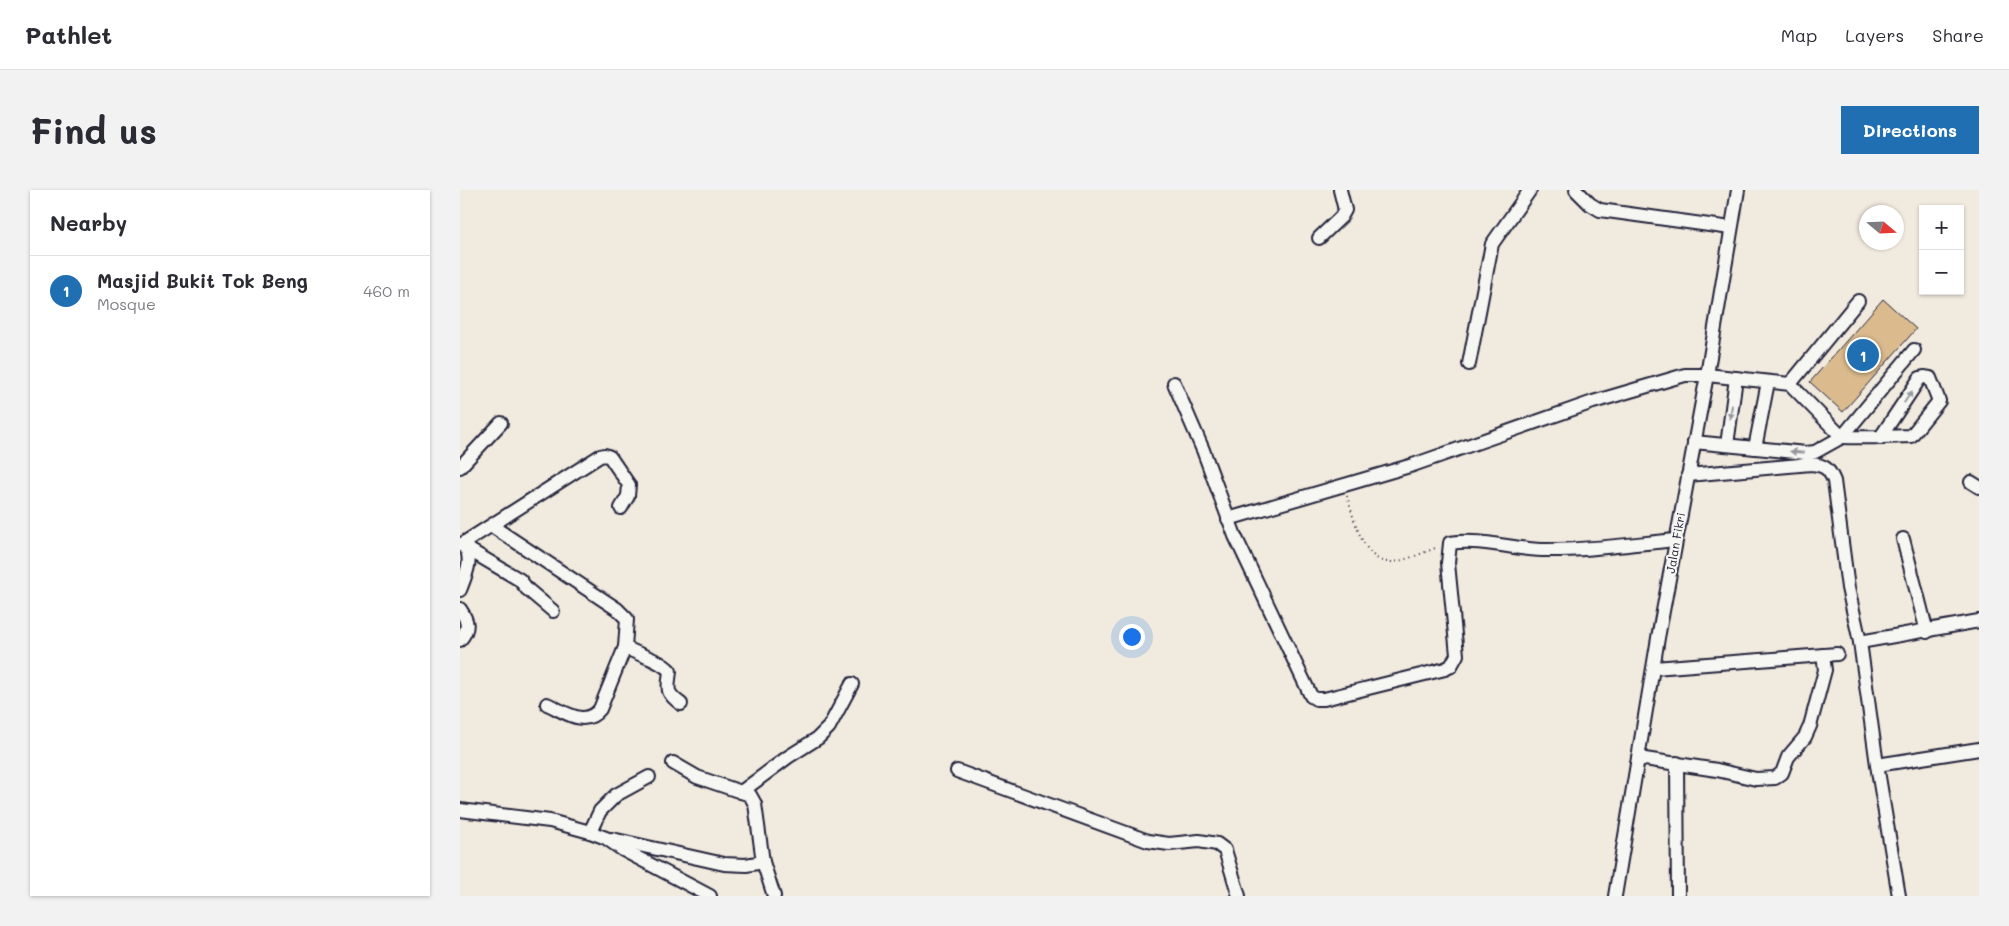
<!DOCTYPE html>
<html lang="en">
<head>
<meta charset="utf-8">
<style>
  :root { --surface:#fff; --page:#f2f2f3; --text:#2b2b33; --muted:#7c7c81; --line:#e1e1e2; --accent:#1f6fb2 }
  body { margin:0; font-family:Mali,sans-serif; background:var(--page); color:var(--text) }
  .controls { position:absolute; right:15px; top:15px; display:grid; overflow:hidden; border-radius:0px; box-shadow:0 1px 4px #0004 }
  .controls button { width:45px; height:45px; display:grid; place-items:center; padding:0; border:0; border-bottom:1px solid var(--line); background:var(--surface); color:var(--text); font:25px sans-serif }
  .compass { position:absolute; left:1399px; top:15px; width:45px; height:45px; border-radius:50%; background:var(--surface); box-shadow:0 1px 4px #0004; rotate:109deg }
  .you { position:absolute; left:671px; top:446px; width:18px; height:18px; margin:-12px; border:4px solid #fff; border-radius:50%; background:#1a73e8; box-shadow:0 0 0 8px #1a73e833 }
  .badge { display:grid; place-items:center; width:32px; height:32px; border-radius:50%; background:var(--accent); color:#fff; font-size:16px; font-weight:700 }
  .pin { position:absolute; translate:-50% -50%; border:2px solid #fff; box-shadow:0 1px 5px #0006 }
  .list { margin:0; padding:0; list-style:none }
  h2 { display:flex; justify-content:space-between; align-items:center; height:65px; margin:0; padding:0 20px; font-size:21px }
  h2 small { font-size:16px; font-weight:400; color:var(--muted) }
  .list li { display:grid; grid-template-columns:32px 1fr auto; gap:15px; align-items:center; box-sizing:border-box; height:70px; padding:0 20px; border-top:1px solid var(--line) }
  .list b { display:block; font-size:19px; white-space:nowrap }
  .list p { margin:0; font-size:16px; white-space:nowrap; color:var(--muted) }
  .list em { font-size:16px; font-style:normal; color:var(--muted) }
  .map { position:relative; flex:none; width:1519px; height:706px; overflow:hidden; border-radius:0px }
  header { display:flex; align-items:center; gap:30px; box-sizing:border-box; height:70px; padding:0 25px; background:var(--surface); border-bottom:1px solid var(--line) }
  header strong { font-size:24px }
  nav { display:flex; gap:28px; margin-inline-start:auto; font-size:18px }
  .intro { display:flex; align-items:center; justify-content:space-between; box-sizing:border-box; height:120px; padding:0 30px }
  h1 { margin:0; font-size:35px }
  .button { padding:12px 22px; border-radius:0px; background:var(--accent); color:#fff; font-size:18px; font-weight:700 }
  main { display:flex; gap:30px; padding:0 30px }
  aside { flex:1; background:var(--surface); border-radius:0px; box-shadow:0 1px 4px #0004 }
  .map>svg:first-child { display:block }
  .building { fill:#dbbb8e; stroke:#22223b }
  .lines { fill:none; stroke-linecap:round; stroke-linejoin:round }
  .minor-casing { stroke:#22223b; stroke-width:16 }
  .path { stroke:#22223b; stroke-width:2; stroke-dasharray:1 4; stroke-linecap:butt }
  .minor { stroke:#f6f6f2; stroke-width:12 }
  .oneway { fill:#9797a0 }
  .labels { text-anchor:middle; stroke-width:4; stroke-linejoin:round; paint-order:stroke }
  .street-label { font-size:12px; fill:#22223b; stroke:#f6f6f2 }
</style>
</head>
<body>
<header>
<strong>Pathlet</strong>
<nav><a>Map</a><a>Layers</a><a>Share</a></nav>
</header>
<div class="intro"><h1>Find us</h1><a class="button">Directions</a></div>
<main>
<aside>
<h2>Nearby<small></small></h2>
<ul class="list">
<li><span class="badge">1</span><div><b>Masjid Bukit Tok Beng</b><p>Mosque</p></div><em>460 m</em></li>
</ul>
</aside>
<div class="map">
<svg width="1519" height="706" viewBox="0 0 1519 706">
  <rect width="100%" height="100%" fill="#f1eade"/>
  <filter id="ink" filterUnits="userSpaceOnUse"><feTurbulence type="fractalNoise" baseFrequency=".02" numOctaves="2"/><feDisplacementMap in="SourceGraphic" scale="10" xChannelSelector="R" yChannelSelector="G"/><feConvolveMatrix kernelMatrix="1 2 1 2 8 2 1 2 1" color-interpolation-filters="sRGB"/></filter>
  <g filter="url(#ink)">
    <polygon class="building" points="1423,109 1456,139 1383,222 1350,192"/>
    <g class="lines">
      <defs>
        <g id="minor">
          <polyline points="1116,0 1130,14 1140,20 1271,38"/>
          <polyline points="859,48 881,27 885,20 880,0"/>
          <polyline points="1009,174 1032,54 1070,0"/>
          <path d="M714 193 743 260 775 346 851 506 856 509H864L985 479 991 476 997 465 988 373 990 353C1021 348 1051 359 1082 360 1126 361 1172 354 1216 350"/>
          <polyline points="1330,194 1398,111"/>
          <polyline points="1234,252 1346,263 1355,262 1382,247 1454,160"/>
          <polyline points="1267,255 1276,188"/>
          <polyline points="1295,258 1308,192"/>
          <polyline points="0,277 41,233"/>
          <path d="M1228 285 1351 274C1365 275 1369 279 1374 291L1388 398 1400 452 1417 575 1439 706"/>
          <polyline points="1511,292 1519,297"/>
          <path d="M768 329 953 275 1133 212 1225 185H1247L1330 194 1382 247C1405 248 1428 247 1451 246L1479 211 1470 188 1464 187 1460 188 1420 248"/>
          <path d="M32 336 157 419 167 429 165 457 140 519C125 538 105 522 87 514"/>
          <polyline points="1443,349 1467,442"/>
          <polyline points="2,354 140,266 145,265 150,267 169,295 168,306 161,318"/>
          <polyline points="6,358 60,390 67,399 93,421"/>
          <path d="M0 400C5 387 15 366 3 355"/>
          <path d="M0 419C8 431 10 438 0 450"/>
          <polyline points="1400,452 1519,431"/>
          <path d="M165 457C180 466 199 469 210 481 208 500 205 502 221 514"/>
          <polyline points="1194,478 1377,464"/>
          <polyline points="1178,568 1257,580 1296,589 1315,588 1322,583 1328,567 1345,547 1350,536 1365,480 1363,465"/>
          <polyline points="213,573 237,587 290,605 295,614 303,672 314,706"/>
          <polyline points="1217,573 1218,706"/>
          <polyline points="1417,575 1519,559"/>
          <polyline points="497,581 688,651 709,654 739,651 757,654 765,660 779,706"/>
          <polyline points="281,602 328,567 358,548 369,537 392,494"/>
          <polyline points="0,620 90,631 130,642 146,648 163,660 250,706"/>
          <polyline points="130,642 140,621 156,605 189,587"/>
          <polyline points="152,649 264,674 286,675 303,672"/>
          <polyline points="1155,706 1198,448 1247,185 1278,0"/>
        </g>
      </defs>
      <use href="#minor" class="minor-casing"/>
      <path class="path" d="M887 306C893 325 902 369 927 372 941 373 965 362 978 357"/>
      <use href="#minor" class="minor"/>
    </g>
    <defs><path id="oneway-solid" d="M-6-.8H1V-3.2L6.5 0L1 3.2V.8H-6Z" transform="scale(1.25)"/></defs>
    <g class="oneway">
      <use href="#oneway-solid" transform="translate(1448 207) rotate(-56)"/>
      <use href="#oneway-solid" transform="translate(1271 222) rotate(98)"/>
      <use href="#oneway-solid" transform="translate(1337 262) rotate(-175)"/>
    </g>
  </g>
  <g class="labels">
    <g class="street-label">
      <text transform="translate(1216 353) rotate(-80)" y="4">Jalan Fikri</text>
    </g>
  </g>
</svg>
<div class="controls">
<button>+</button>
<button>−</button>
</div>
<svg class="compass" viewBox="-18 -18 36 36"><path d="M0-13l5 13h-10z" fill="#e53935"/><path d="M0 13l5-13h-10z" fill="#7c7c81"/></svg>
<div class="you"></div>
<div class="pin badge" style="left:1403px;top:165px">1</div>
</div>
</main>
</body>
</html>
